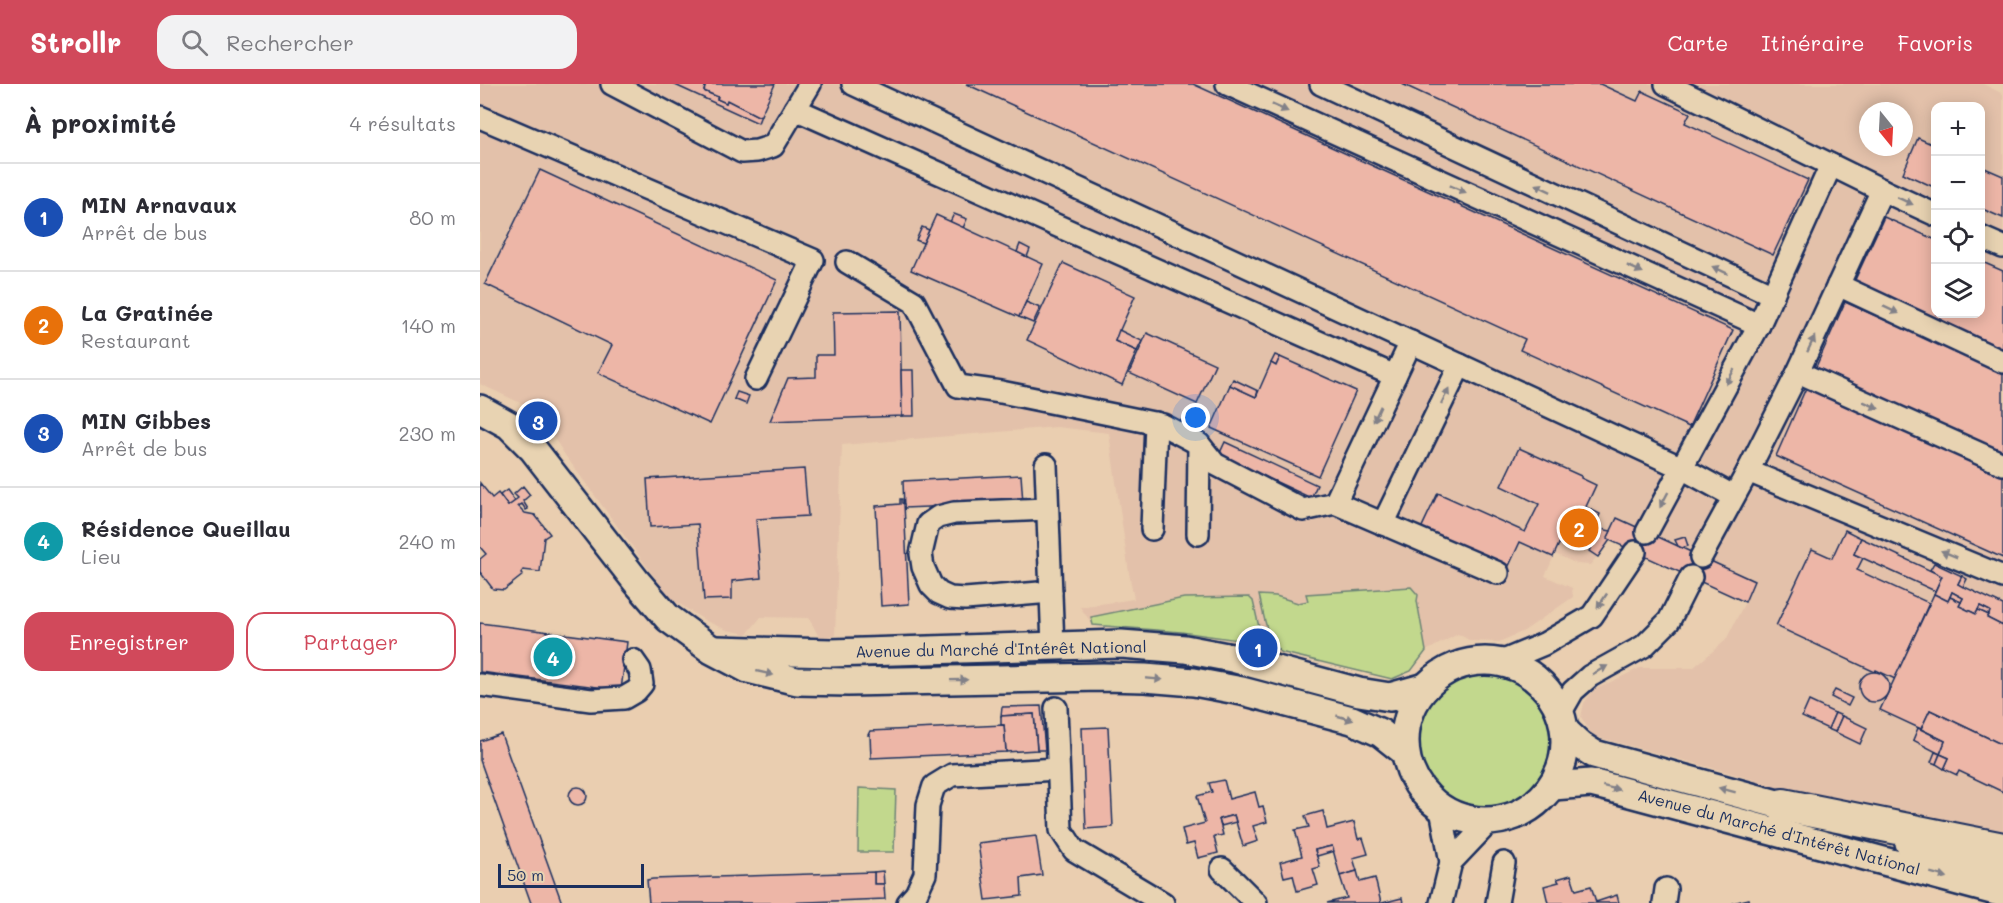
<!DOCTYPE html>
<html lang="fr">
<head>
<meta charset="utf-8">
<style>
  :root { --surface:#fff; --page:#f2f2f3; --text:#2b2b33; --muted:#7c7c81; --line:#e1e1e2; --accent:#d1495b }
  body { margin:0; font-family:Mali,sans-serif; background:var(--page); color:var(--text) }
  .controls { position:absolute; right:18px; top:18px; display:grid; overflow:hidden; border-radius:12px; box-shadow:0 3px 15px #0003 }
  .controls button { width:54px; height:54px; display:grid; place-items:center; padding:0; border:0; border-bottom:2px solid var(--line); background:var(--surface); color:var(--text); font:30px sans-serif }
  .compass { position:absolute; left:1379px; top:18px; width:54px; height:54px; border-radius:50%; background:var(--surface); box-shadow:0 3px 15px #0003; rotate:162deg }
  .scale { position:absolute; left:18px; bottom:15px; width:146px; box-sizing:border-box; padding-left:6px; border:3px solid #1b2f5e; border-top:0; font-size:16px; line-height:21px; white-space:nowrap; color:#1b2f5e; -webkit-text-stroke:4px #e8d3b2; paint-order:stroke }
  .you { position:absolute; left:716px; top:334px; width:21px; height:21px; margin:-15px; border:4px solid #fff; border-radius:50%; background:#1a73e8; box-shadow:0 0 0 9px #1a73e833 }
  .badge { display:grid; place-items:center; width:39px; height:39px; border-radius:50%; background:var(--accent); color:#fff; font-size:20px; font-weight:700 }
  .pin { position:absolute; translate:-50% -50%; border:3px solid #fff; box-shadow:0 2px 6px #0006 }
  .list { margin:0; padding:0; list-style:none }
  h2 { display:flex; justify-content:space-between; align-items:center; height:78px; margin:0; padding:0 24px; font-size:26px }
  h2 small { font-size:20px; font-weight:400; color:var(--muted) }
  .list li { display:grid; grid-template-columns:39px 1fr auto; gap:18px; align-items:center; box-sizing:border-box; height:108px; padding:0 24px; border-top:2px solid var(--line) }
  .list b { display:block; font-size:22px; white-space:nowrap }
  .list p { margin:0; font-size:20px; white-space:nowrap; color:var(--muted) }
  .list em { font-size:20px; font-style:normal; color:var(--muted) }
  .actions { display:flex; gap:12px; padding:18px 24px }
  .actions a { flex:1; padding:14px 0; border:2px solid var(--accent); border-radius:18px; text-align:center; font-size:21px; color:var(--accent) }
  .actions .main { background:var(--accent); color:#fff }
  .icon { flex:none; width:33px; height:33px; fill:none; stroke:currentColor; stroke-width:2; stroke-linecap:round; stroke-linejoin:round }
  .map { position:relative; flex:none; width:1523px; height:819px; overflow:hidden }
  header { display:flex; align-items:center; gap:36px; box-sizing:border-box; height:84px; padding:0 30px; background:var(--accent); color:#fff }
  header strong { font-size:28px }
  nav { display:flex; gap:33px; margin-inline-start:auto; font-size:21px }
  .search { width:420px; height:54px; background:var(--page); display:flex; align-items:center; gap:15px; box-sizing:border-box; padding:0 21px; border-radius:18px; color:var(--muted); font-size:22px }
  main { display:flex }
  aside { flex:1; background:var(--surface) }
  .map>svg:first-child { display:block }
  .built { fill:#e3c1aa; fill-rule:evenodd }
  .green { fill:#c2d88d; stroke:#6e8476; stroke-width:1.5 }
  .building { fill:#edb6a7; stroke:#1b2f5e; stroke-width:1.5 }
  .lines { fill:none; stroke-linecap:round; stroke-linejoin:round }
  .minor-casing { stroke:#1b2f5e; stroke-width:26 }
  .major-casing { stroke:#1b2f5e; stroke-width:32 }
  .highway-casing { stroke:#1b2f5e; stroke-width:36 }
  .minor { stroke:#e8d3b2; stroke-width:21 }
  .major { stroke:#e8d3b2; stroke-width:27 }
  .highway { stroke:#e8d3b2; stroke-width:32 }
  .oneway { fill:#828188 }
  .labels { text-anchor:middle; stroke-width:4.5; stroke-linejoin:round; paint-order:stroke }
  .street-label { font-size:16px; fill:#1b2f5e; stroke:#e8d3b2 }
</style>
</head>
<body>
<header>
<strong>Strollr</strong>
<div class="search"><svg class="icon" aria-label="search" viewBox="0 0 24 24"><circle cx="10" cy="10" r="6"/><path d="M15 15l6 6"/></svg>Rechercher</div>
<nav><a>Carte</a><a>Itinéraire</a><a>Favoris</a></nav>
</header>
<main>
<aside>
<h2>À proximité<small>4 résultats</small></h2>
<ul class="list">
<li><span class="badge" style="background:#1a4fb4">1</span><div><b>MIN Arnavaux</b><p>Arrêt de bus</p></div><em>80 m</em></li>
<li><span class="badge" style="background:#e8710a">2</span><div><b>La Gratinée</b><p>Restaurant</p></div><em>140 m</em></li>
<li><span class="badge" style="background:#1a4fb4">3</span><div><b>MIN Gibbes</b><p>Arrêt de bus</p></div><em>230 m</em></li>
<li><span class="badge" style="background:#0f9aa8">4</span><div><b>Résidence Queillau</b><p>Lieu</p></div><em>240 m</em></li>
</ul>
<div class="actions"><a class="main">Enregistrer</a><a>Partager</a></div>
</aside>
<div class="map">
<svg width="1523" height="819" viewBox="0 0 1523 819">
  <rect width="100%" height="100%" fill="#eaceb0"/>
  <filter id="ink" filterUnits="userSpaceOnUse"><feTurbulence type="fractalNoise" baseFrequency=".0167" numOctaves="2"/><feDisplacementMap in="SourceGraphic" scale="12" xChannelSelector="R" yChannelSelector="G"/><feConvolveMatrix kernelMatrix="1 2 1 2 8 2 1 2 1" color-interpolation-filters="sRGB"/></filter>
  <g filter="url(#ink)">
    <path class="built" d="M0 0H1503L1523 10V748L1299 704 1247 688 1117 653 1110 648 1101 633 1104 619 1114 606 1160 584H1213L1246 556 1265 518 1130 457 1110 481 1097 480 1075 470 1065 492 1092 504 1093 513 1044 547 1019 558 991 557 978 550 946 567 931 587 912 595 800 568 793 559 789 551 781 552 779 559 701 548 613 541 600 523 654 515 649 489 629 349 577 343 362 361 355 552 339 553 329 534 281 533 267 550 247 546 226 537 190 514 85 371 60 332 49 323 0 300ZM1456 22H1500V230H1456ZM1388 27H1424V63H1388Z"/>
    <g class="green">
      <path d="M931 503 938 511 937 517 946 567 931 587 912 595 800 568C786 553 784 531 779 511L796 512 818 519 828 517 826 510Z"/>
      <polygon points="769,513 773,517 781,552 779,559 701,548 613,541 611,533 704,514"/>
      <circle cx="1004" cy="657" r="66"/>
      <polygon points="379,704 416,706 414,768 378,768"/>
    </g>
    <g class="building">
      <polygon points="193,0 226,0 224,7 238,13 237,15 246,19 247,16 278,32 281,31 278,39"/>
      <polygon points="226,0 295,0 281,31 278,32 247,16 246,19 237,15 238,13 224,7"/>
      <polygon points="486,0 713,0 1253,246 1209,343 1040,266 1045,255"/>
      <polygon points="922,0 1120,0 1157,17 1162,7 1210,29 1205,39 1328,96 1293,171"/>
      <polygon points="1438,54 1456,62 1456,104 1423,89"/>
      <polygon points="1500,82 1523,92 1523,134 1500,124"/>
      <polygon points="60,86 297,196 230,340 118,289 132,261 5,200"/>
      <polygon points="474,130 487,135 483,144 470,138"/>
      <polygon points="456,131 563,180 539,233 431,186"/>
      <polygon points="1404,133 1456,156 1456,230 1500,230 1500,177 1523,187 1523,266 1374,198"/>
      <polygon points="442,143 449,146 443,159 436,156"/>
      <polygon points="540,160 550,165 547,173 537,168"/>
      <polygon points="583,179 655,212 635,257 657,267 642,301 547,256"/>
      <polygon points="546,218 560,224 553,239 539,233"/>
      <polygon points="1365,218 1523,289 1523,370 1335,285"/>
      <polygon points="420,227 422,332 290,337 308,294 336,293 336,271 354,271 353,228"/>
      <polygon points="639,246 662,257 657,267 635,257"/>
      <polygon points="667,249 735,280 717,320 649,289"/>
      <polygon points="795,271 800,273 796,282 791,279"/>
      <polygon points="800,273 876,307 838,392 731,344 750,301 776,313 791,279 796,282"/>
      <polygon points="421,286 433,286 434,332 422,332"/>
      <polygon points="753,295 778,307 776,313 750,301"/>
      <polygon points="1326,304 1523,392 1523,474 1296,372"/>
      <polygon points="257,308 269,312 266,320 254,315"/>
      <polygon points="745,358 837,401 831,414 739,371"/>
      <polygon points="1039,364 1101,392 1101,394 1116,401 1104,427 1096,423 1073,473 1040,458 1028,484 941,445 958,409 1045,448 1059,420 1021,402"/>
      <polygon points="324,385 328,432 276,435 281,494 252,497 252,515 224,516 218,440 170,443 167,395"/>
      <polygon points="541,391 543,419 424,424 423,397"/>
      <polygon points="0,399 12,414 18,409 28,422 38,414 34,410 43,402 50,411 43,417 48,425 46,426 42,420 38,422 45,429 55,431 70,450 64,454 60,488 43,486 41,489 43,491 24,506 13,505 0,488 0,475 6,470 0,463"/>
      <polygon points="27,406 35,417 28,422 20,411"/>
      <polygon points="420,415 422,415 422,419 424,420 429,520 401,522 396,422 420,420"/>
      <polygon points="1096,423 1104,427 1106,423 1120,430 1104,466 1081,455"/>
      <polygon points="1137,434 1274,497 1265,518 1127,455"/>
      <polygon points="1121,445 1131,447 1127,455 1130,456 1118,473 1109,467"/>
      <polygon points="1365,446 1381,454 1374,470 1383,474 1377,486 1449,519 1415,595 1396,586 1395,588 1296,542 1332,465 1352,474"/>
      <polygon points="1205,453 1208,462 1202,464 1198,462 1195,456"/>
      <polygon points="1381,454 1462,492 1455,507 1374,470"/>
      <polygon points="1454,479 1482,492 1478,500 1523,521 1523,542 1507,534 1510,527 1500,522 1496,530 1479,522 1483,514 1472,508 1468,517 1454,510 1462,492 1450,486"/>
      <polygon points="1482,492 1487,495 1483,503 1478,500"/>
      <polygon points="1472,508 1483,514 1481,518 1470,513"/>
      <polygon points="1454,510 1468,517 1470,513 1481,518 1479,522 1496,530 1498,526 1509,531 1507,534 1523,542 1523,661 1450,626 1441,645 1400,626"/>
      <polygon points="1500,522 1510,527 1509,531 1498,526"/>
      <polygon points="0,539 147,558 141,606 0,588"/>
      <circle cx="1394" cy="603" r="15"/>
      <polygon points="1355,606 1372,614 1368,622 1351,613"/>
      <polygon points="1329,617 1355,629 1348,645 1322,633"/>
      <polygon points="561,622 565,666 557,666 554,630 521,632 522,623"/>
      <polygon points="1450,626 1523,661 1523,708 1479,687 1477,691 1464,685 1469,674 1460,670 1465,657 1441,645"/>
      <polygon points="1355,629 1362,632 1355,648 1348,645"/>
      <polygon points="554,630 557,666 526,668 524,641 521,641 521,632"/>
      <polygon points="1362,632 1387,644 1380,660 1355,648"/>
      <polygon points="524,641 526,668 391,674 390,651 388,651 390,647"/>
      <polygon points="628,643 633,743 606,745 602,644"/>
      <polygon points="1438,644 1465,657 1460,670 1433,656"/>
      <polygon points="21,650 82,819 51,819 0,676 0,657"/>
      <polygon points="1455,668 1460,670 1456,680 1451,678"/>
      <polygon points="1460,670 1469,674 1464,685 1456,680"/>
      <polygon points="744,696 749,715 775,708 779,723 783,722 787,738 773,742 778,757 763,762 754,731 739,735 743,751 734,753 738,769 718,774 714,759 706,761 702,745 725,739 717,712 732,708 729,699"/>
      <circle cx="98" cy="712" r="9"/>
      <polygon points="843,727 847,745 874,738 878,755 883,754 888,770 873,774 877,787 860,792 852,762 835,766 840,783 833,785 838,801 817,807 813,791 804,793 800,778 822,772 815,746 829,743 825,732"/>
      <polygon points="754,731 756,738 741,742 739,735"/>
      <polygon points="556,752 562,791 541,794 542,812 506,816 498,759"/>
      <polygon points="852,762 854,767 837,772 835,766"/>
      <polygon points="403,787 404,800 394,800 394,788"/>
      <polygon points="877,787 880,798 895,794 901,819 847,819 867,814 860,792"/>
      <polygon points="394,788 394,800 404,800 405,815 302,819 169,819 167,796 173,795"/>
      <polygon points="1091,791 1096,806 1111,802 1116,818 1137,811 1139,819 1068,819 1064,802 1079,798 1077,795"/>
      <polygon points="922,814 923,819 902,819"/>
      <polygon points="1269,815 1270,819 1253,819"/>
    </g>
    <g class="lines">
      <defs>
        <g id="minor">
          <polyline points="132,0 262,68 277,67 293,62 330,0"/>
          <polyline points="373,0 1200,383 1253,412"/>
          <polyline points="747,0 1279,241 1167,448"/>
          <polyline points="841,0 1293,211"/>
          <polyline points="1186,0 1402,106"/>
          <polyline points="315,25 915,292"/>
          <polyline points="0,33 333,176 276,295"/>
          <polyline points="1500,153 1523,163"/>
          <polyline points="367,178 434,218 478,302 521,308 683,341 719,360 735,380 823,426 855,419 1018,489"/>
          <polyline points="1358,201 1523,278"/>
          <polyline points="1279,241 1351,81"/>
          <polyline points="1318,288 1523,380"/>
          <polyline points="566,381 573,562"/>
          <polyline points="1268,387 1523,493"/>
          <polyline points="855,419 931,258"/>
          <polyline points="567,425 474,429 458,433 448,440 441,470 443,483 451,501 459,509 470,514 485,515 571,508"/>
          <polyline points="903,440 980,281"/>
          <polyline points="672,445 676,339"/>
          <polyline points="718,450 719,360"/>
          <polyline points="1221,473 1268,387 1318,288 1402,106 1456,131"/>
          <polyline points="1021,578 1064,560 1112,532 1155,468"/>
          <polyline points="0,601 111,616 144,614 156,607 162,600 160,586 153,576"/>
          <polyline points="576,624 581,746 594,766 683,819"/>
          <polyline points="1081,628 1093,607 1110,592 1164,562 1189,537 1211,493"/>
          <polyline points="961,725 971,778 961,819"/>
          <polyline points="971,778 1009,738"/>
          <polyline points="742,785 776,819"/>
          <polyline points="428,819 436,810 445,790 448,721 454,702 472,691 578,685"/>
          <polyline points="1017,819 1024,779"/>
          <polyline points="1184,819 1186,805"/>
        </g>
        <g id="major">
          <polyline points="0,325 29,341 53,365 156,497 188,534 232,566 268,585 317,597 368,598 623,593 665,594 714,598 762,607 872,636 901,649 925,668"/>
          <polyline points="236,566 351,569 641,560 705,565 752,574 879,608 910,613 946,603"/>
          <circle cx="1005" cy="657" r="80"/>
          <polyline points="1086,648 1100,661 1114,670 1323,727"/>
          <polyline points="1073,702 1111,699 1131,704 1523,809"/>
          <polyline points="1429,759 1523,785"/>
        </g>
        <polyline id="highway" points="1303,721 1523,765"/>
      </defs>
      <use href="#minor" class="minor-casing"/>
      <use href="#major" class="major-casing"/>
      <use href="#highway" class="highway-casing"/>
      <use href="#minor" class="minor"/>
      <use href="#major" class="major"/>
      <use href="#highway" class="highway"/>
    </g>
    <defs><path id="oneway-solid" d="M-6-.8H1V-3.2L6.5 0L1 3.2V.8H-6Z" transform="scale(1.5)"/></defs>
    <g class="oneway">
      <use href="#oneway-solid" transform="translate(800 24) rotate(24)"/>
      <use href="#oneway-solid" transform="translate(1063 104) rotate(-155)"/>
      <use href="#oneway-solid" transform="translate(978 105) rotate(24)"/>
      <use href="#oneway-solid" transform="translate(1425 117) rotate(25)"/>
      <use href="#oneway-solid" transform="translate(1155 185) rotate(24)"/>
      <use href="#oneway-solid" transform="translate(1240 186) rotate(-155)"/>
      <use href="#oneway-solid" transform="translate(1411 226) rotate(25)"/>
      <use href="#oneway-solid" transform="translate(1331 260) rotate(-65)"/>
      <use href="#oneway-solid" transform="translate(1250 293) rotate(119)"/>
      <use href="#oneway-solid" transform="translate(965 312) rotate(-64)"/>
      <use href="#oneway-solid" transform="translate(1391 321) rotate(24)"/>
      <use href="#oneway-solid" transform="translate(897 330) rotate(115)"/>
      <use href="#oneway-solid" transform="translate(1184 416) rotate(118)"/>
      <use href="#oneway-solid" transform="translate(1469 470) rotate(-158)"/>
      <use href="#oneway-solid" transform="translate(1122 517) rotate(124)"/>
      <use href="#oneway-solid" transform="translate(1120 586) rotate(-29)"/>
      <use href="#oneway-solid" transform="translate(285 589) rotate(13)"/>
      <use href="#oneway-solid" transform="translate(674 595) rotate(5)"/>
      <use href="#oneway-solid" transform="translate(479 596) rotate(-1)"/>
      <use href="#oneway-solid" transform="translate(865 634) rotate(16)"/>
      <use href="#oneway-solid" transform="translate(1131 704) rotate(14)"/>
      <use href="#oneway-solid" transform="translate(1247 706) rotate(-165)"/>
      <use href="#oneway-solid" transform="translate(1459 791) rotate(15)"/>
    </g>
  </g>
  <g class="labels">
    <g class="street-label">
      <text transform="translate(521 565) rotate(-1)" y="6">Avenue du Marché d'Intérêt National</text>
      <text transform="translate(1299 748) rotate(15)" y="6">Avenue du Marché d'Intérêt National</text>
    </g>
  </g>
</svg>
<div class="controls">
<button>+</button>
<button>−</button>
<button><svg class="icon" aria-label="locate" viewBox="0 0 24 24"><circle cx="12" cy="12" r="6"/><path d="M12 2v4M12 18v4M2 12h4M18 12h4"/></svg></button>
<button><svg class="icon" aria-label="layers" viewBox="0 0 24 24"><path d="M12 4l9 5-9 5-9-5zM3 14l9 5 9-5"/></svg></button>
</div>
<svg class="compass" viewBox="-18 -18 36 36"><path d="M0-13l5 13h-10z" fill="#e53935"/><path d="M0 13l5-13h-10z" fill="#7c7c81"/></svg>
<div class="scale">50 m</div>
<div class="you"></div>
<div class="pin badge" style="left:778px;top:564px;background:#1a4fb4">1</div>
<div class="pin badge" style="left:1099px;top:444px;background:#e8710a">2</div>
<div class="pin badge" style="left:58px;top:337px;background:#1a4fb4">3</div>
<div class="pin badge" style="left:73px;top:573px;background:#0f9aa8">4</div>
</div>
</main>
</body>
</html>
